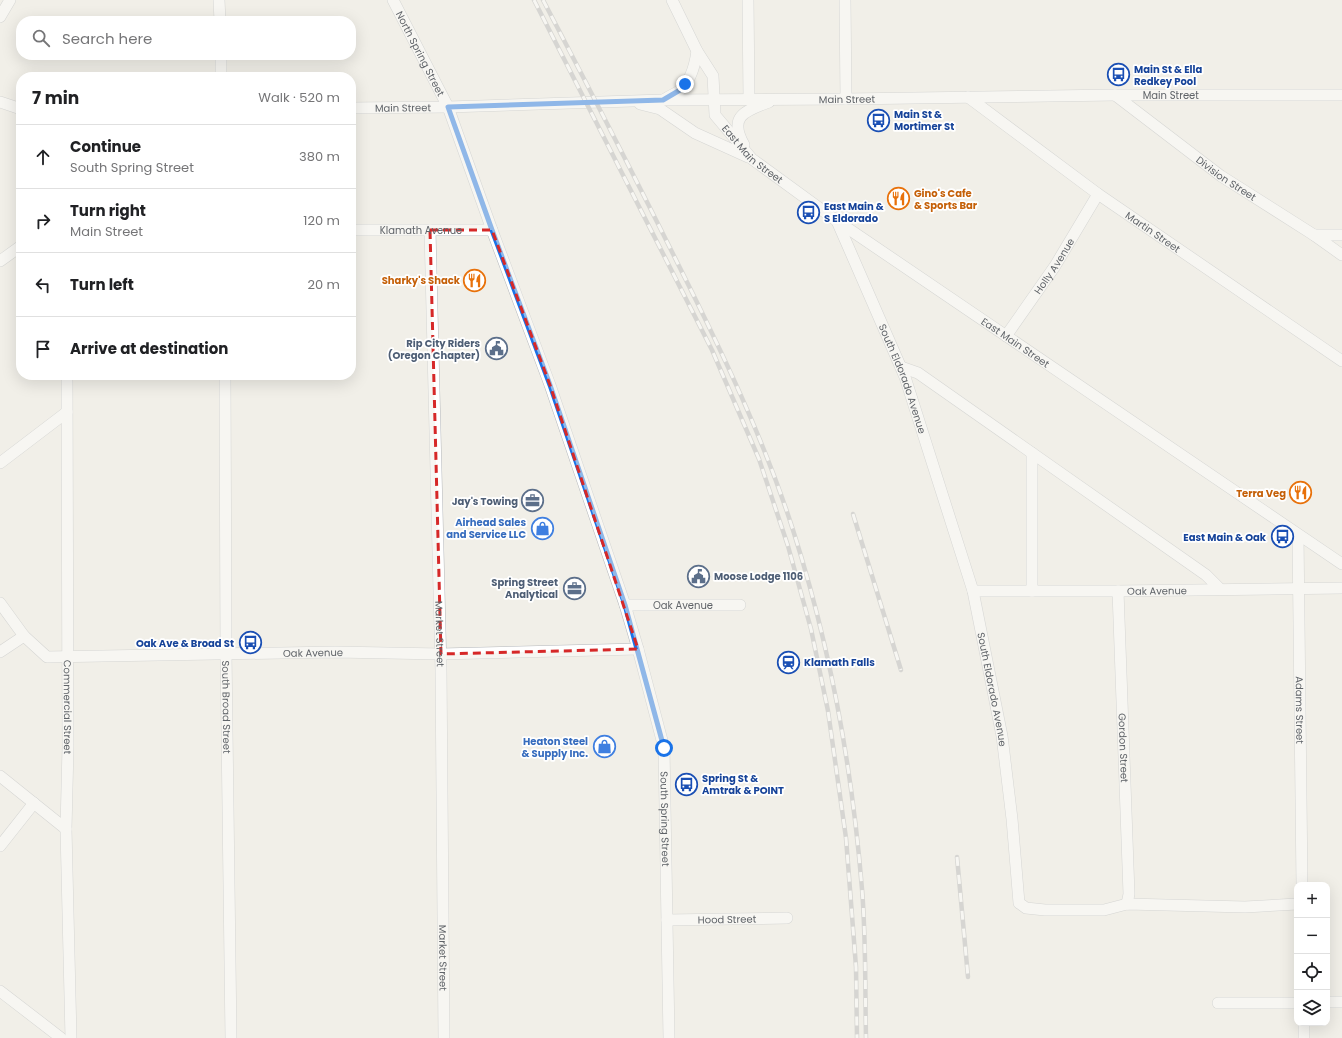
<!DOCTYPE html>
<html lang="en">
<head>
<meta charset="utf-8">
<style>
  :root { --surface:#fff; --page:#f6f6f6; --text:#202124; --muted:#757577; --line:#e0e0e0 }
  body { margin:0; font-family:Poppins,sans-serif; background:var(--page); color:var(--text) }
  .controls { position:absolute; right:12px; bottom:12px; display:grid; overflow:hidden; border-radius:8px; box-shadow:0 4px 16px #0002 }
  .controls button { width:36px; height:36px; display:grid; place-items:center; padding:0; border:0; border-bottom:1px solid var(--line); background:var(--surface); color:var(--text); font:20px sans-serif }
  .stop { position:absolute; width:12px; height:12px; margin:-9px; border:3px solid #1a73e8; border-radius:50%; background:#fff }
  .stop.end { background:#1a73e8; border-color:#fff; box-shadow:0 1px 4px #0008 }
  .list { margin:0; padding:0; list-style:none }
  h2 { display:flex; justify-content:space-between; align-items:center; height:52px; margin:0; padding:0 16px; font-size:17px }
  h2 small { font-size:13px; font-weight:400; color:var(--muted) }
  .list li { display:grid; grid-template-columns:26px 1fr auto; gap:12px; align-items:center; box-sizing:border-box; height:64px; padding:0 16px; border-top:1px solid var(--line) }
  .list b { display:block; font-size:15px; white-space:nowrap }
  .list p { margin:0; font-size:13px; white-space:nowrap; color:var(--muted) }
  .list em { font-size:13px; font-style:normal; color:var(--muted) }
  .icon { flex:none; width:22px; height:22px; fill:none; stroke:currentColor; stroke-width:2; stroke-linecap:round; stroke-linejoin:round }
  .map { position:relative; flex:none; width:1342px; height:1038px; overflow:hidden }
  .search { position:absolute; background:var(--surface); box-shadow:0 4px 16px #0002; left:16px; top:16px; width:340px; height:44px; display:flex; align-items:center; gap:10px; box-sizing:border-box; padding:0 14px; border-radius:16px; color:var(--muted); font-size:15px }
  .panel { position:absolute; background:var(--surface); box-shadow:0 4px 16px #0002; left:16px; top:72px; width:340px; height:308px; border-radius:16px }
  .map>svg:first-child { display:block }
  .lines { fill:none; stroke-linecap:round; stroke-linejoin:round }
  .minor-casing { stroke:#b5b8bc; stroke-width:12 }
  .minor { stroke:#fff; stroke-width:11 }
  .rail-casing { stroke:#b6b7b8; stroke-width:4.5 }
  .rail { stroke:#fff; stroke-width:3; stroke-dasharray:9; stroke-linecap:butt }
  .route { stroke:#1a73e8; stroke-width:5 }
  .marked { fill:none; stroke:#d62828; stroke-width:3; stroke-dasharray:8 5; stroke-linejoin:round }
  .labels { text-anchor:middle; stroke-width:3.5; stroke-linejoin:round; paint-order:stroke }
  .street-label { font-size:10px; fill:#5f6368; stroke:#fff }
  .transit-label { font-size:10px; font-weight:bold; fill:#164399; stroke:#fff; text-anchor:start }
  .food-label { font-size:10px; font-weight:bold; fill:#c56008; stroke:#fff; text-anchor:end }
  .service-label { font-size:10px; font-weight:bold; fill:#4e5e75; stroke:#fff; text-anchor:end }
  .shop-label { font-size:10px; font-weight:bold; fill:#366cbe; stroke:#fff; text-anchor:end }
</style>
</head>
<body>
<div class="map">
<svg width="1342" height="1038" viewBox="0 0 1342 1038">
  <rect width="100%" height="100%" fill="#f1efe8"/>
  <g class="lines">
    <defs>
      <g id="minor">
        <polyline points="219,0 220,21"/>
        <path id="s1" d="M393 0 448 107 492 230 550 385 625 605 638 649 664 748 669 1038"/>
        <path id="s2" d="M672 0 697 51 713 76 715 115 752 159 837 221 1342 564"/>
        <polyline points="748,0 749,99"/>
        <polyline points="845,0 846,99"/>
        <polyline points="0,17 10,0"/>
        <polyline points="221,55 221,77"/>
        <path id="s3" d="M1115 95 1221 176 1314 235 1342 255"/>
        <path id="s4" d="M968 97 1098 194 1342 361"/>
        <path d="M665 99C669 96 675 94 679 91 691 82 695 65 697 51"/>
        <polyline points="0,102 21,109"/>
        <polyline points="640,104 660,109 695,133 748,157"/>
        <path id="s5" d="M351 108 448 107 663 100 846 99 1115 95H1342"/>
        <path d="M744 145C728 116 745 111 769 102"/>
        <path id="s6" d="M837 221 905 377 973 591 1002 736 1012 819 1019 903 1026 908 1045 910H1104L1127 904 1245 907 1297 904"/>
        <path id="s7" d="M351 230H492"/>
        <path id="s8" d="M430 230 441 670 444 1038"/>
        <polyline points="1314,235 1342,235"/>
        <polyline points="0,261 21,246"/>
        <path id="s9" d="M1006 336 1055 266 1098 194"/>
        <polyline points="901,367 918,373 1206,575 1220,589"/>
        <path id="s10" d="M67 375 68 747 66 829 71 1038"/>
        <path id="s11" d="M225 375 226 653 231 1038"/>
        <polyline points="1032,453 1032,591"/>
        <polyline points="0,463 67,412"/>
        <path id="s12" d="M1298 535 1302 885"/>
        <path id="s13" d="M973 591H1118L1342 588"/>
        <path id="s14" d="M1118 591 1129 894 1127 904"/>
        <polyline points="0,603 24,636"/>
        <path id="s15" d="M625 605H740"/>
        <path id="s16" d="M0 652 24 636 47 657 335 652 441 654 638 649"/>
        <polyline points="0,776 66,829"/>
        <polyline points="0,846 34,803"/>
        <path id="s17" d="M667 920 787 918"/>
        <polyline points="0,991 61,1038"/>
        <polyline points="1327,1002 1342,1002"/>
        <polyline points="1218,1003 1297,1003"/>
        <polyline points="1304,1023 1304,1038"/>
      </g>
    </defs>
    <use href="#minor" class="minor-casing"/>
    <use href="#minor" class="minor"/>
    <defs>
      <g id="rail">
        <polyline points="534,0 712,350 759,459 788,546 811,629 828,711 846,838 856,967 857,1038"/>
        <path d="M543 0C589 88 635 177 679 266 722 352 764 439 793 530 830 646 852 767 862 889 866 938 865 988 866 1038"/>
        <polyline points="853,514 901,670"/>
        <polyline points="957,857 968,977"/>
      </g>
    </defs>
    <use href="#rail" class="rail-casing"/>
    <use href="#rail" class="rail"/>
  </g>
  <g class="lines">
    <polyline class="route" points="664,748 625,605 550,385 492,230 448,107 663,100 680,90 685,84"/>
  </g>
  <path d="M0 0H1342V1038H0ZM430 230H492L550 385 638 649 441 654Z" fill="#f1efe8" fill-opacity=".55" fill-rule="evenodd"/>
  <path class="marked" d="M430 230H492L550 385 638 649 441 654Z"/>
  <defs>
    <symbol id="bus-ring" viewBox="-11 -11 22 22"><circle r="9.5" fill="#fff" stroke="#1a4fb4" stroke-width="1.5"/><path d="M-5-6H5V4H4V6H2V4H-2V6H-4V4H-5ZM-3.5-4V0h7V-4ZM-3.5 1.2v1.5H-2V1.2ZM2 1.2v1.5H3.5V1.2Z" fill="#1a4fb4"/></symbol>
    <symbol id="restaurant-ring" viewBox="-11 -11 22 22"><circle r="9.5" fill="#fff" stroke="#e8710a" stroke-width="1.5"/><path d="M-5-6h1v4h1v-4h1v4h1v-4h1v5L-1.5 .5V6h-2V.5L-5-1ZM5-6V6H3V1.5H1.5Q1.5-4 5-6Z" fill="#e8710a"/></symbol>
    <symbol id="civic-ring" viewBox="-11 -11 22 22"><circle r="9.5" fill="#fff" stroke="#5c6f8a" stroke-width="1.5"/><path d="M-.6-6.5H3V-4.5H.6V-3L4-1V1h2V6H-6V1h2V-1L-.6-3ZM-1.2 2.5V6h2.4V2.5Z" fill="#5c6f8a"/></symbol>
    <symbol id="office-ring" viewBox="-11 -11 22 22"><circle r="9.5" fill="#fff" stroke="#5c6f8a" stroke-width="1.5"/><path d="M-6-3h4V-5.5h4V-3h4V5H-6ZM-1-4.5V-3h2v-1.5ZM-6 0V1H6V0Z" fill="#5c6f8a"/></symbol>
    <symbol id="shop-ring" viewBox="-11 -11 22 22"><circle r="9.5" fill="#fff" stroke="#3f7fe0" stroke-width="1.5"/><path d="M-5-2.5h2.3a2.7 3.5 0 0 1 5.4 0H5L5.5 6h-11ZM-1.5-2.5h3a1.5 2.3 0 0 0-3 0Z" fill="#3f7fe0"/></symbol>
    <symbol id="station-ring" viewBox="-11 -11 22 22"><circle r="9.5" fill="#fff" stroke="#1a4fb4" stroke-width="1.5"/><path d="M-3-6H3Q5-6 5-4V2Q5 4 3 4L4.5 6H3L1.5 4h-3L-3 6H-4.5L-3 4Q-5 4-5 2V-4Q-5-6-3-6ZM-3.5-4v3h7v-3ZM-3.5 1v1.5H-2V1ZM2 1v1.5H3.5V1Z" fill="#1a4fb4"/></symbol>
  </defs>
  <g fill-rule="evenodd">
    <use href="#bus-ring" x="1106" y="62" width="25" height="25"/>
    <use href="#bus-ring" x="866" y="108" width="25" height="25"/>
    <use href="#restaurant-ring" x="886" y="186" width="25" height="25"/>
    <use href="#bus-ring" x="796" y="200" width="25" height="25"/>
    <use href="#restaurant-ring" x="462" y="268" width="25" height="25"/>
    <use href="#civic-ring" x="484" y="336" width="25" height="25"/>
    <use href="#restaurant-ring" x="1288" y="480" width="25" height="25"/>
    <use href="#office-ring" x="520" y="488" width="25" height="25"/>
    <use href="#shop-ring" x="530" y="516" width="25" height="25"/>
    <use href="#bus-ring" x="1270" y="524" width="25" height="25"/>
    <use href="#civic-ring" x="686" y="564" width="25" height="25"/>
    <use href="#office-ring" x="562" y="576" width="25" height="25"/>
    <use href="#bus-ring" x="238" y="630" width="25" height="25"/>
    <use href="#station-ring" x="776" y="650" width="25" height="25"/>
    <use href="#shop-ring" x="592" y="734" width="25" height="25"/>
    <use href="#bus-ring" x="674" y="772" width="25" height="25"/>
  </g>
  <g class="labels">
    <g class="street-label">
      <text dy="4" stroke="none"><textPath href="#s1" startOffset="60">North Spring Street</textPath></text>
      <text dy="4" stroke="none"><textPath href="#s5" startOffset="820">Main Street</textPath></text>
      <text dy="4" stroke="none"><textPath href="#s5" startOffset="496">Main Street</textPath></text>
      <text dy="4" stroke="none"><textPath href="#s5" startOffset="52">Main Street</textPath></text>
      <text dy="4" stroke="none"><textPath href="#s2" startOffset="180">East Main Street</textPath></text>
      <text dy="4" stroke="none"><textPath href="#s3" startOffset="139">Division Street</textPath></text>
      <text dy="4" stroke="none"><textPath href="#s7" startOffset="70">Klamath Avenue</textPath></text>
      <text dy="4" stroke="none"><textPath href="#s4" startOffset="229">Martin Street</textPath></text>
      <text dy="4" stroke="none"><textPath href="#s9" startOffset="85">Holly Avenue</textPath></text>
      <text dy="4" stroke="none"><textPath href="#s2" startOffset="504">East Main Street</textPath></text>
      <text dy="4" stroke="none"><textPath href="#s6" startOffset="171">South Eldorado Avenue</textPath></text>
      <text dy="4" stroke="none"><textPath href="#s13" startOffset="184">Oak Avenue</textPath></text>
      <text dy="4" stroke="none"><textPath href="#s15" startOffset="58">Oak Avenue</textPath></text>
      <text dy="4" stroke="none"><textPath href="#s8" startOffset="404">Market Street</textPath></text>
      <text dy="4" stroke="none"><textPath href="#s16" startOffset="326">Oak Avenue</textPath></text>
      <text dy="4" stroke="none"><textPath href="#s6" startOffset="495">South Eldorado Avenue</textPath></text>
      <text dy="4" stroke="none"><textPath href="#s10" startOffset="332">Commercial Street</textPath></text>
      <text dy="4" stroke="none"><textPath href="#s11" startOffset="332">South Broad Street</textPath></text>
      <text dy="4" stroke="none"><textPath href="#s12" startOffset="175">Adams Street</textPath></text>
      <text dy="4" stroke="none"><textPath href="#s14" startOffset="157">Gordon Street</textPath></text>
      <text dy="4" stroke="none"><textPath href="#s1" startOffset="868">South Spring Street</textPath></text>
      <text dy="4" stroke="none"><textPath href="#s17" startOffset="60">Hood Street</textPath></text>
      <text dy="4" stroke="none"><textPath href="#s8" startOffset="728">Market Street</textPath></text>
    </g>
    <g class="transit-label">
      <text x="1134" y="73">Main St &amp; Ella<tspan x="1134" dy="12">Redkey Pool</tspan></text>
      <text x="894" y="118">Main St &amp;<tspan x="894" dy="12">Mortimer St</tspan></text>
      <text x="824" y="210">East Main &amp;<tspan x="824" dy="12">S Eldorado</tspan></text>
      <text x="1266" y="541" text-anchor="end">East Main &amp; Oak</text>
      <text x="234" y="647" text-anchor="end">Oak Ave &amp; Broad St</text>
      <text x="804" y="666">Klamath Falls</text>
      <text x="702" y="782">Spring St &amp;<tspan x="702" dy="12">Amtrak &amp; POINT</tspan></text>
    </g>
    <g class="food-label">
      <text x="914" y="197" text-anchor="start">Gino's Cafe<tspan x="914" dy="12">&amp; Sports Bar</tspan></text>
      <text x="460" y="284">Sharky's Shack</text>
      <text x="1286" y="497">Terra Veg</text>
    </g>
    <g class="service-label">
      <text x="480" y="347">Rip City Riders<tspan x="480" dy="12">(Oregon Chapter)</tspan></text>
      <text x="518" y="505">Jay's Towing</text>
      <text x="714" y="580" text-anchor="start">Moose Lodge 1106</text>
      <text x="558" y="586">Spring Street<tspan x="558" dy="12">Analytical</tspan></text>
    </g>
    <g class="shop-label">
      <text x="526" y="526">Airhead Sales<tspan x="526" dy="12">and Service LLC</tspan></text>
      <text x="588" y="745">Heaton Steel<tspan x="588" dy="12">&amp; Supply Inc.</tspan></text>
    </g>
  </g>
</svg>
<div class="controls">
<button>+</button>
<button>−</button>
<button><svg class="icon" aria-label="locate" viewBox="0 0 24 24"><circle cx="12" cy="12" r="6"/><path d="M12 2v4M12 18v4M2 12h4M18 12h4"/></svg></button>
<button><svg class="icon" aria-label="layers" viewBox="0 0 24 24"><path d="M12 4l9 5-9 5-9-5zM3 14l9 5 9-5"/></svg></button>
</div>
<div class="stop" style="left:664px;top:748px"></div>
<div class="stop end" style="left:685px;top:84px"></div>
<div class="search"><svg class="icon" aria-label="search" viewBox="0 0 24 24"><circle cx="10" cy="10" r="6"/><path d="M15 15l6 6"/></svg>Search here</div>
<section class="panel">
<h2>7 min<small>Walk · 520 m</small></h2>
<ul class="list">
<li><svg class="icon" aria-label="ahead" viewBox="0 0 24 24"><path d="M12 20V5M6 11l6-6 6 6"/></svg><div><b>Continue</b><p>South Spring Street</p></div><em>380 m</em></li>
<li><svg class="icon" aria-label="right" viewBox="0 0 24 24"><path d="M7 20v-9h11M14 6l5 5-5 5"/></svg><div><b>Turn right</b><p>Main Street</p></div><em>120 m</em></li>
<li><svg class="icon" aria-label="left" viewBox="0 0 24 24"><path d="M17 20v-9H6M10 6l-5 5 5 5"/></svg><div><b>Turn left</b></div><em>20 m</em></li>
<li><svg class="icon" aria-label="arrive" viewBox="0 0 24 24"><path d="M6 21V4h12l-3 4 3 4H6"/></svg><div><b>Arrive at destination</b></div></li>
</ul>
</section>
</div>
</body>
</html>
